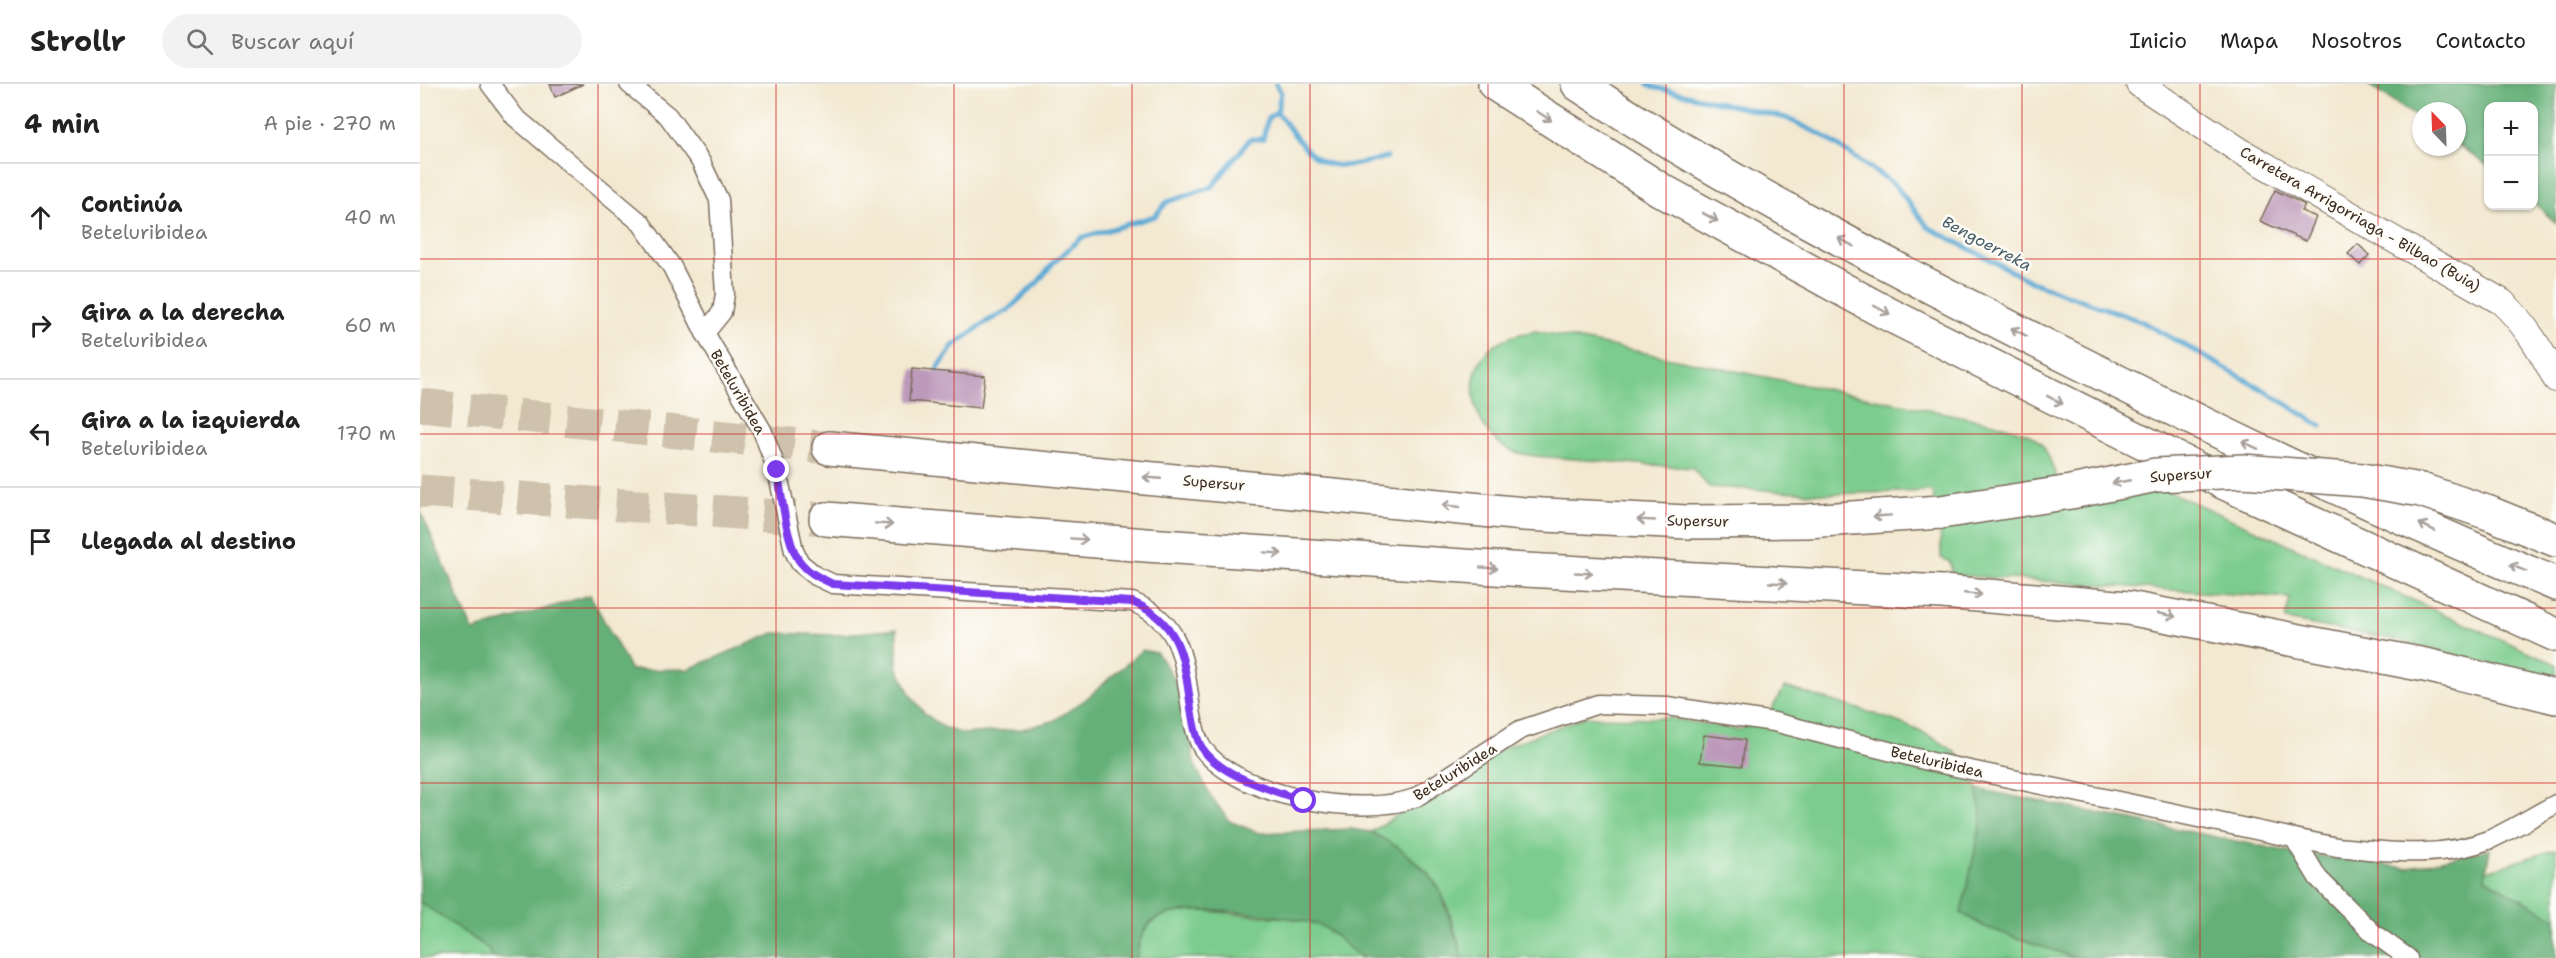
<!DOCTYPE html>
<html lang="es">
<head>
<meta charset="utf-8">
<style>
  :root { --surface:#fff; --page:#f2f2f2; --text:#222; --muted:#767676; --line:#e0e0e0 }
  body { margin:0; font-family:"Shantell Sans",sans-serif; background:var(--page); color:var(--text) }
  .controls { position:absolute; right:18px; top:18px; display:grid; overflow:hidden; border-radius:12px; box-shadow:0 2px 4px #0004 }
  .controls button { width:54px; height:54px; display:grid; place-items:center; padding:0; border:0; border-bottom:2px solid var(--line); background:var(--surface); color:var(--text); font:30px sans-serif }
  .compass { position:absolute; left:1992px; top:18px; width:54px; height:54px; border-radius:50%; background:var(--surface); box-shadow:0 2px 4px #0004; rotate:337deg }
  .stop { position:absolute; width:18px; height:18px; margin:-14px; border:4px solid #7c3aed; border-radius:50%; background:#fff }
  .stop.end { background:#7c3aed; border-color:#fff; box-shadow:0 2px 6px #0008 }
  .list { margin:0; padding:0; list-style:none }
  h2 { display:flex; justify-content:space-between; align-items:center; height:78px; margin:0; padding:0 24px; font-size:26px }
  h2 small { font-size:20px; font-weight:400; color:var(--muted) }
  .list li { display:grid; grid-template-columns:39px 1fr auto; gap:18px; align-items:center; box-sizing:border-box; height:108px; padding:0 24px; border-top:2px solid var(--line) }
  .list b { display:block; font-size:22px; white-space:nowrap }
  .list p { margin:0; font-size:20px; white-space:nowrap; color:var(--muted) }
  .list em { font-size:20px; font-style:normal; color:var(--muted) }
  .icon { flex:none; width:33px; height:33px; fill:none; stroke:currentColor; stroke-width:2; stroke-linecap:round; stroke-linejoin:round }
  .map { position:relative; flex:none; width:2136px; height:874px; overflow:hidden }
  header { display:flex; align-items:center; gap:36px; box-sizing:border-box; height:84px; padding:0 30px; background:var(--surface); border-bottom:2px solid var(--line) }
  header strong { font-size:28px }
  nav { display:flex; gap:33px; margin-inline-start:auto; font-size:21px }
  .search { width:420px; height:54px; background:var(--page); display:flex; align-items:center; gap:15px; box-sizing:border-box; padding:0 21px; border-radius:33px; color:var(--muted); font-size:22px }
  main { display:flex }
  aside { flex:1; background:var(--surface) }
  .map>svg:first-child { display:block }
  .green { fill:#7ccc8d; stroke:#5c7b56; stroke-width:1.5 }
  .forest { fill:#65b078; stroke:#506d4b; stroke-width:1.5 }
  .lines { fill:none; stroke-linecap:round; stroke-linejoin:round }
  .stream { stroke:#59a9d4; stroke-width:5 }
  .building { fill:#bc98ba }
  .highway-tunnel { stroke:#cec2ac; stroke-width:33; stroke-dasharray:33 16; stroke-linecap:butt }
  .street-casing { stroke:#7b6c5c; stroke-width:21 }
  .secondary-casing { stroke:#7b6c5c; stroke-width:28 }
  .highway-casing { stroke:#7b6c5c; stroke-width:36 }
  .street { stroke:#fff; stroke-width:18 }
  .secondary { stroke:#fff; stroke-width:26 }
  .highway { stroke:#fff; stroke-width:33 }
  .highway-bridge-casing { stroke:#7b6c5c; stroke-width:36; stroke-linecap:butt }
  .highway-bridge { stroke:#fff; stroke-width:33 }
  .oneway { stroke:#a79f9a }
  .route { stroke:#7c3aed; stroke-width:8 }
  .grid { fill:none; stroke:#d62828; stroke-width:1.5; stroke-opacity:0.55 }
  .labels { text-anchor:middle; stroke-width:5; stroke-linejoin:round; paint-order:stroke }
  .street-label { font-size:15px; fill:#3b2a1e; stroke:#fdfcf7 }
  .water-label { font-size:16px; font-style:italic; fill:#475d67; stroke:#fdfcf7 }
</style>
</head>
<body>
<header>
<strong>Strollr</strong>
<div class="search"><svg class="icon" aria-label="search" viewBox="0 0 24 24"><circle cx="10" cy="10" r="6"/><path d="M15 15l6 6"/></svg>Buscar aquí</div>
<nav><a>Inicio</a><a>Mapa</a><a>Nosotros</a><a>Contacto</a></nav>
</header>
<main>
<aside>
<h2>4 min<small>A pie · 270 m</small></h2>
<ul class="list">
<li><svg class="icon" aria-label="ahead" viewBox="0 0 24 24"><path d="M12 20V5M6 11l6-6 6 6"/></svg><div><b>Continúa</b><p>Beteluribidea</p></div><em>40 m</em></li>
<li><svg class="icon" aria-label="right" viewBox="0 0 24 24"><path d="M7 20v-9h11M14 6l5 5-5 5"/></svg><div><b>Gira a la derecha</b><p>Beteluribidea</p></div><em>60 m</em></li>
<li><svg class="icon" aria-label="left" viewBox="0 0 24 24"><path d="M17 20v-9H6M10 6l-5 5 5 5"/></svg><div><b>Gira a la izquierda</b><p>Beteluribidea</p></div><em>170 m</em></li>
<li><svg class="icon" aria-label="arrive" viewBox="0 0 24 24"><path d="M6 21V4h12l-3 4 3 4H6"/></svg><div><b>Llegada al destino</b></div></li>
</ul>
</aside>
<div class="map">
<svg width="2136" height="874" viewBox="0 0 2136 874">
  <rect width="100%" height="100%" fill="#fdfcf7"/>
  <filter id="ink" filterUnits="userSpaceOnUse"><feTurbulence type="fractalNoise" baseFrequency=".0167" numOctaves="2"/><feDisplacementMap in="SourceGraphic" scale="12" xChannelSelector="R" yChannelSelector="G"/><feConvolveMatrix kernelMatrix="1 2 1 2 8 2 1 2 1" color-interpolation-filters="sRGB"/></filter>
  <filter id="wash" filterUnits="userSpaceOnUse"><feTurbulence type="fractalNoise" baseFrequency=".008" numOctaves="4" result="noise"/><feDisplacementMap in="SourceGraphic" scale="24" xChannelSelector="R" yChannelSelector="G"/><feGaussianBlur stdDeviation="1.35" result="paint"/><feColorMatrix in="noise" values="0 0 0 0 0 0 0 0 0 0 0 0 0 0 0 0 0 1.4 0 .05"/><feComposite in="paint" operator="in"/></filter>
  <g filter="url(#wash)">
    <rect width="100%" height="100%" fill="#f3e8d0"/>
    <g class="green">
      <path d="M1116 247 1575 339C1619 354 1622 350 1637 395L1741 404 2136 580V597L1982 557 1865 536 1870 514 1532 491 1530 478 1521 474 1520 440 1512 407 1410 410 1289 403 1272 384 1114 372C1107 370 1098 370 1092 367 1055 351 1039 295 1069 265 1082 253 1099 250 1116 247Z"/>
      <path d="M1365 603C1410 618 1518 641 1545 679 1555 693 1563 718 1562 735 1560 763 1547 801 1541 829L1565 843 1656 874H1043C1036 853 1031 828 1021 808 1007 780 977 763 951 748L1085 663 1164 633 1249 634 1318 646 1346 634Z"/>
      <polygon points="2136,765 2136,874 2045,794"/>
      <polygon points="0,818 66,863 74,874 0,874"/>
      <path d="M784 827 868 834 901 841 943 874H716C722 830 747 828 784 827Z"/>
    </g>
    <g class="forest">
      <polygon points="1947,0 2136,0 2136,139 2114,119 2114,22 2068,22 2068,82 2037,60 2037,27 2001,27 2001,36"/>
      <path d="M0 426 53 547 170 511 211 586 269 585 354 549 413 551 477 545V582L490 610 504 629 525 644 544 650 602 645 633 637 666 615 722 566 737 569 753 593 767 625 774 679 790 711 809 737 839 749 931 745 951 748 978 763 1007 788 1021 808 1043 874C1026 874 952 874 942 873 926 866 915 846 898 841 868 830 763 819 736 835 723 842 718 860 716 874H74L66 863 0 818Z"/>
      <polygon points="1557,705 1871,768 1986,784 2070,765 2065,794 2136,835 2136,874 1656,874 1565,843 1541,829 1562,735"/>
    </g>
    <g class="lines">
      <g class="stream">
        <path d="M856 0 861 9 857 28C896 80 900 92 967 73"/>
        <polyline points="1228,0 1233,3 1366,34 1402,51 1475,101 1508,143 1612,198 1723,238 1849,309 1901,342"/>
        <polyline points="517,286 533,262 566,238 588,226 618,198 633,179 661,154 735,132 747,118 792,103 830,55 843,55 848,34 857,28"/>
      </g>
    </g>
    <g id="blocks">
      <g class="building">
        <polygon points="130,0 163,0 135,13"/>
        <polygon points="1855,106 1885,121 1881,127 1896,133 1886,157 1840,137"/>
        <polygon points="1938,160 1949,171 1940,181 1928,170"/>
        <polygon points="492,285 565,292 561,324 489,317"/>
        <polygon points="1284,651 1325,656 1322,682 1280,678"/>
      </g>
    </g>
  </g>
  <g filter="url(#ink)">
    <use href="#blocks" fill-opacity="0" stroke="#7b6c5c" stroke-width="1.5"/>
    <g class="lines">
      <g class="highway-tunnel">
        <polyline points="0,321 409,364"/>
        <polyline points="0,407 406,435"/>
      </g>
      <defs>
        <g id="street">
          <path d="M70 0 95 33 221 139 252 183 285 249 342 346 357 386 374 467 380 479 396 492 413 500 712 518C763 538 764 578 771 626 773 638 776 655 783 665 819 713 941 734 995 714L1100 646 1178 620 1247 622 1354 638 1512 678 1917 763C1969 768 2021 775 2071 755 2093 745 2115 731 2136 720"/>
          <polyline points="209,0 248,32 281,78 299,116 305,210 302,228 285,249"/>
          <polyline points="1874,754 1898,794 1953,849 1988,874"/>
        </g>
        <path id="secondary" d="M1719 0 1822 68 2082 218C2106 241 2121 266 2136 295"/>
        <g id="highway">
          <polyline points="1075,0 1241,106 1466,229 1807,400 2136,551"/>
          <path d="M1158 0C1308 99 1469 182 1630 264 1796 347 1964 429 2136 500"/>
          <polyline points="409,364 1104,430 1267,438 1387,437 1521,428"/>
          <polyline points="2069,429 2136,456"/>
          <polyline points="406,435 726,461 1105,486 1522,508 1708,524 2010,582 2136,613"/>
        </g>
      </defs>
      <use href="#street" class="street-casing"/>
      <use href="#secondary" class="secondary-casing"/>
      <use href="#highway" class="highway-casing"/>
      <use href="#street" class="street"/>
      <use href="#secondary" class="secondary"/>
      <use href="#highway" class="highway"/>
      <defs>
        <polyline id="highway-bridge" points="1521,428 1651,408 1736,391 1823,387 1942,396 2001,406 2069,429"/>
      </defs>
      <use href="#highway-bridge" class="highway-bridge-casing"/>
      <use href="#highway-bridge" class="highway-bridge"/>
    </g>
    <defs><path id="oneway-shaft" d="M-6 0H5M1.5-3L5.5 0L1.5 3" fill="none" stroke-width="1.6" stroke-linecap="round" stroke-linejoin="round" transform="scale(1.5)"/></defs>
    <g class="oneway">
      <use href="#oneway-shaft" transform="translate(1124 32) rotate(33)"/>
      <use href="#oneway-shaft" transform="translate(1290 133) rotate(29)"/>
      <use href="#oneway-shaft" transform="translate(1426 158) rotate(-151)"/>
      <use href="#oneway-shaft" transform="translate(1462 226) rotate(28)"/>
      <use href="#oneway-shaft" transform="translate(1599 248) rotate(-153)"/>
      <use href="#oneway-shaft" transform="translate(1635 316) rotate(27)"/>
      <use href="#oneway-shaft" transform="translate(1830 361) rotate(-155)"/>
      <use href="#oneway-shaft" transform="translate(732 394) rotate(-175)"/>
      <use href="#oneway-shaft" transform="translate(1701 398) rotate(169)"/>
      <use href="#oneway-shaft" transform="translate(1031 422) rotate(-174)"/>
      <use href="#oneway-shaft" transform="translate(1462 432) rotate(176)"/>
      <use href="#oneway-shaft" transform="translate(1226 436) rotate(-177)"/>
      <use href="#oneway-shaft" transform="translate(464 440) rotate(4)"/>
      <use href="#oneway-shaft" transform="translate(2007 443) rotate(-155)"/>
      <use href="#oneway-shaft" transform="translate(659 455) rotate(4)"/>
      <use href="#oneway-shaft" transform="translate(853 469) rotate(4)"/>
      <use href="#oneway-shaft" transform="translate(1069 484) rotate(4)"/>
      <use href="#oneway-shaft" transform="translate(2098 484) rotate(-158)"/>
      <use href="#oneway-shaft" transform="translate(1164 489) rotate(3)"/>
      <use href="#oneway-shaft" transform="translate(1358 499) rotate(3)"/>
      <use href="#oneway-shaft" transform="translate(1553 510) rotate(5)"/>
      <use href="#oneway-shaft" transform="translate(1747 531) rotate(11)"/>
    </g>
  </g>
  <g class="lines" filter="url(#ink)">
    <path class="route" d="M357 386C362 409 366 464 382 480 390 490 402 495 413 500L712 518C762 538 764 577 771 624 773 637 775 653 782 664 801 693 853 706 884 717"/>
  </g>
  <path class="grid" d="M178 0V874M356 0V874M534 0V874M712 0V874M890 0V874M1068 0V874M1246 0V874M1424 0V874M1602 0V874M1780 0V874M1958 0V874M0 175H2136M0 350H2136M0 524H2136M0 699H2136"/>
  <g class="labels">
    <g class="street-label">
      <text transform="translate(1940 135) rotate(30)" y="5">Carretera Arrigorriaga - Bilbao (Buia)</text>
      <text transform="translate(318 308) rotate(60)" y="5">Beteluribidea</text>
      <text transform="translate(1761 391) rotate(-4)" y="5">Supersur</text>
      <text transform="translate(794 399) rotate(5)" y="5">Supersur</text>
      <text transform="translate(1278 437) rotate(1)" y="5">Supersur</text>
      <text transform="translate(1517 678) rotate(13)" y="5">Beteluribidea</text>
      <text transform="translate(1035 688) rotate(-32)" y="5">Beteluribidea</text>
    </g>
    <g class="water-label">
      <text transform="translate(1567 159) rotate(28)" y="6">Bengoerreka</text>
    </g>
  </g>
</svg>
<div class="controls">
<button>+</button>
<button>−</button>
</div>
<svg class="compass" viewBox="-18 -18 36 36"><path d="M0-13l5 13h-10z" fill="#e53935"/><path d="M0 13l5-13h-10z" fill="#767676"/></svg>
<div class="stop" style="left:884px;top:717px"></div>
<div class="stop end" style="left:357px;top:386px"></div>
</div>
</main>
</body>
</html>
